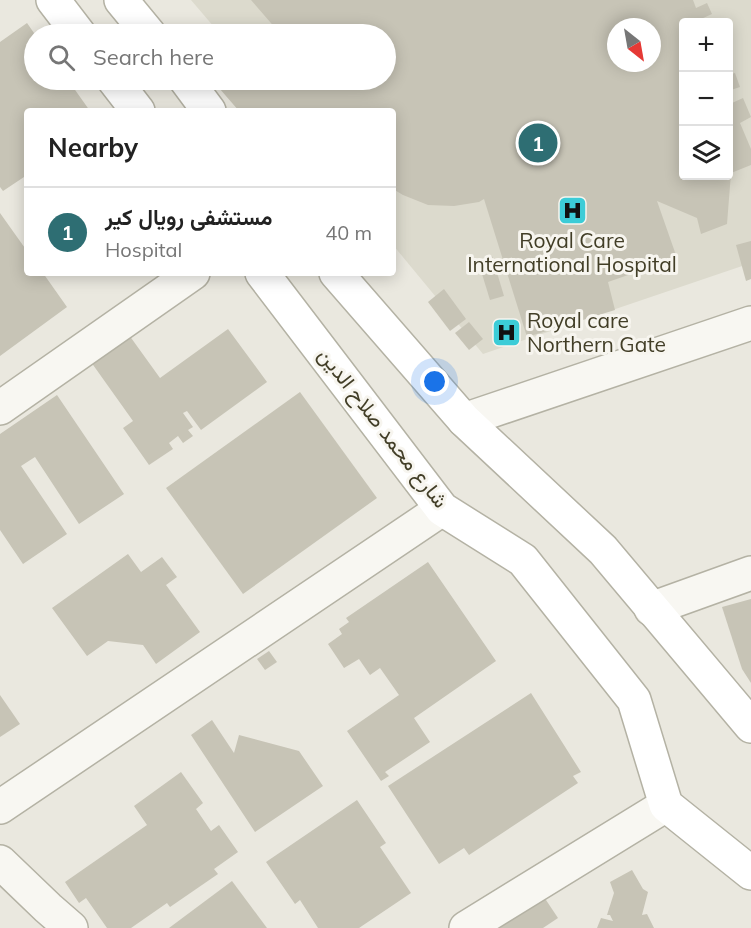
<!DOCTYPE html>
<html lang="en">
<head>
<meta charset="utf-8">
<style>
  :root { --surface:#fff; --page:#f2f2f2; --text:#222; --muted:#767676; --line:#e0e0e0; --accent:#2e6e73 }
  body { margin:0; font-family:Mulish,Vazirmatn,sans-serif; background:var(--page); color:var(--text) }
  .controls { position:absolute; right:18px; top:18px; display:grid; overflow:hidden; border-radius:6px; box-shadow:0 3px 15px #0003 }
  .controls button { width:54px; height:54px; display:grid; place-items:center; padding:0; border:0; border-bottom:2px solid var(--line); background:var(--surface); color:var(--text); font:30px sans-serif }
  .compass { position:absolute; left:607px; top:18px; width:54px; height:54px; border-radius:50%; background:var(--surface); box-shadow:0 3px 15px #0003; rotate:149deg }
  .you { position:absolute; left:435px; top:382px; width:21px; height:21px; margin:-15px; border:4px solid #fff; border-radius:50%; background:#1a73e8; box-shadow:0 0 0 9px #1a73e833 }
  .badge { display:grid; place-items:center; width:39px; height:39px; border-radius:50%; background:var(--accent); color:#fff; font-size:20px; font-weight:700 }
  .pin { position:absolute; translate:-50% -50%; border:3px solid #fff; box-shadow:0 2px 6px #0006 }
  .list { margin:0; padding:0; list-style:none }
  h2 { display:flex; justify-content:space-between; align-items:center; height:78px; margin:0; padding:0 24px; font-size:26px }
  h2 small { font-size:20px; font-weight:400; color:var(--muted) }
  .list li { display:grid; grid-template-columns:39px 1fr auto; gap:18px; align-items:center; box-sizing:border-box; height:90px; padding:0 24px; border-top:2px solid var(--line) }
  .list b { display:block; font-size:22px; white-space:nowrap }
  .list p { margin:0; font-size:20px; white-space:nowrap; color:var(--muted) }
  .list em { font-size:20px; font-style:normal; color:var(--muted) }
  .icon { flex:none; width:33px; height:33px; fill:none; stroke:currentColor; stroke-width:2; stroke-linecap:round; stroke-linejoin:round }
  .map { position:relative; flex:none; width:751px; height:928px; overflow:hidden }
  .search { position:absolute; background:var(--surface); box-shadow:0 3px 15px #0003; left:24px; top:24px; width:372px; height:66px; display:flex; align-items:center; gap:15px; box-sizing:border-box; padding:0 21px; border-radius:33px; color:var(--muted); font-size:22px }
  .panel { position:absolute; background:var(--surface); box-shadow:0 3px 15px #0003; left:24px; top:108px; width:372px; height:168px; border-radius:6px }
  .map>svg:first-child { display:block }
  .built { fill:#dcdacd; fill-rule:evenodd }
  .building { fill:#c7c4b6; fill-rule:evenodd }
  .lines { fill:none; stroke-linecap:round; stroke-linejoin:round }
  .street-casing { stroke:#b4b2a4; stroke-width:36 }
  .secondary-casing { stroke:#b4b2a4; stroke-width:36 }
  .street { stroke:#f8f7f2; stroke-width:33 }
  .secondary { stroke:#fff; stroke-width:33 }
  .labels { text-anchor:middle; stroke-width:6; stroke-linejoin:round; paint-order:stroke }
  .poi-label { font-size:21px; fill:#423e27; stroke:#f7f5ef }
  .street-label { font-size:21px; fill:#423e27; stroke:#f7f5ef }
</style>
</head>
<body>
<div class="map">
<svg width="751" height="928" viewBox="0 0 751 928">
  <rect width="100%" height="100%" fill="#eae8df"/>
  <path class="built" d="M191 0H751V263L483 354 393 245V111H283L257 80H386V34H220ZM684 22H728V176H684ZM616 27H652V63H616Z"/>
  <g class="building">
    <path d="M251 0H693L696 8 707 3 712 14 701 19 702 22H684V176H728L729 92 732 103 743 98 751 117 740 123 751 149V165L731 173 727 224 701 234 697 218 657 201 677 258 608 282 615 310 527 337 484 199 479 202 454 206 428 205 403 195 393 189V111H239L213 81 386 80V34H272L277 30ZM616 27H652V63H616Z"/>
    <polygon points="27,23 34,33 34,80 68,80 90,111 27,111 27,175 3,191 0,187 0,42"/>
    <polygon points="735,73 740,87 728,91 728,75"/>
    <polygon points="0,213 27,251 27,273 43,273 67,307 0,356"/>
    <polygon points="751,241 751,279 746,281 736,245"/>
    <polygon points="492,256 504,296 490,300 478,261"/>
    <polygon points="444,289 466,319 450,331 428,302"/>
    <polygon points="469,322 483,339 469,350 455,333"/>
    <polygon points="228,329 267,382 201,430 187,411 183,413 193,427 188,430 193,436 183,443 178,436 169,443 173,449 149,465 123,428 133,421 91,362 129,335 160,378"/>
    <polygon points="300,392 377,498 243,594 166,488"/>
    <polygon points="57,395 124,494 79,524 35,457 21,466 67,534 23,564 0,530 0,434"/>
    <polygon points="128,554 141,572 162,557 177,577 166,585 200,632 156,664 143,645 108,641 87,656 52,608"/>
    <polygon points="428,562 496,661 414,718 430,742 385,772 389,776 381,781 347,731 399,695 380,668 370,675 359,659 344,668 328,644 342,634 339,629 349,622 346,618"/>
    <polygon points="751,599 751,683 742,669 722,607"/>
    <polygon points="269,651 277,662 265,670 257,659"/>
    <polygon points="531,693 581,772 573,776 578,783 469,855 464,848 439,864 388,786"/>
    <polygon points="0,695 20,724 0,737"/>
    <polygon points="212,720 234,753 239,735 299,751 323,786 255,832 191,735"/>
    <polygon points="181,772 203,803 196,809 211,831 219,825 238,852 214,869 218,874 170,907 167,903 131,928 107,928 86,898 79,903 65,882 147,825 134,806"/>
    <polygon points="357,800 386,843 380,847 411,893 359,928 318,928 300,900 295,904 266,862"/>
    <polygon points="632,870 643,889 648,892 642,915 647,914 654,928 597,928 601,918 613,921 610,915 607,915 614,893 610,882"/>
    <polygon points="232,881 267,928 169,928"/>
    <polygon points="542,894 558,918 543,928 501,928 498,923"/>
  </g>
  <g class="lines">
    <defs>
      <g id="street">
        <polyline points="0,408 193,273"/>
        <polyline points="464,420 751,323"/>
        <polyline points="651,609 751,573"/>
        <polyline points="0,807 442,509"/>
        <polyline points="0,862 48,908 71,928"/>
        <polyline points="466,928 666,805"/>
      </g>
      <g id="secondary">
        <polyline points="53,0 79,34"/>
        <polyline points="121,0 149,34"/>
        <polyline points="114,80 138,111"/>
        <polyline points="186,80 209,111"/>
        <polyline points="262,273 442,509 523,560 634,700 666,805 751,873"/>
        <polyline points="336,273 464,420 603,550 751,726"/>
      </g>
    </defs>
    <use href="#street" class="street-casing"/>
    <use href="#secondary" class="secondary-casing"/>
    <use href="#street" class="street"/>
    <use href="#secondary" class="secondary"/>
  </g>
  <defs>
    <symbol id="hospital-square" viewBox="-11 -11 22 22"><rect x="-9" y="-9" width="18" height="18" rx="4" fill="#3cccd7" stroke="#f7f5ef"/><path d="M-5-5h3v3.5h4V-5h3V5h-3V1.5h-4V5h-3Z" fill="#111"/></symbol>
  </defs>
  <g fill-rule="evenodd">
    <use href="#hospital-square" x="556" y="194" width="33" height="33"/>
    <use href="#hospital-square" x="490" y="316" width="33" height="33"/>
  </g>
  <g class="labels">
    <g class="poi-label">
      <text x="572" y="248">Royal Care<tspan x="572" dy="24">International Hospital</tspan></text>
      <text x="527" y="328" text-anchor="start">Royal care<tspan x="527" dy="24">Northern Gate</tspan></text>
    </g>
    <g class="street-label">
      <text transform="translate(383 428) rotate(52)" y="7">شارع محمد صلاح الدين</text>
    </g>
  </g>
</svg>
<div class="controls">
<button>+</button>
<button>−</button>
<button><svg class="icon" aria-label="layers" viewBox="0 0 24 24"><path d="M12 4l9 5-9 5-9-5zM3 14l9 5 9-5"/></svg></button>
</div>
<svg class="compass" viewBox="-18 -18 36 36"><path d="M0-13l5 13h-10z" fill="#e53935"/><path d="M0 13l5-13h-10z" fill="#767676"/></svg>
<div class="you"></div>
<div class="pin badge" style="left:538px;top:143px">1</div>
<div class="search"><svg class="icon" aria-label="search" viewBox="0 0 24 24"><circle cx="10" cy="10" r="6"/><path d="M15 15l6 6"/></svg>Search here</div>
<section class="panel">
<h2>Nearby<small></small></h2>
<ul class="list">
<li><span class="badge">1</span><div><b>مستشفى رويال كير</b><p>Hospital</p></div><em>40 m</em></li>
</ul>
</section>
</div>
</body>
</html>
